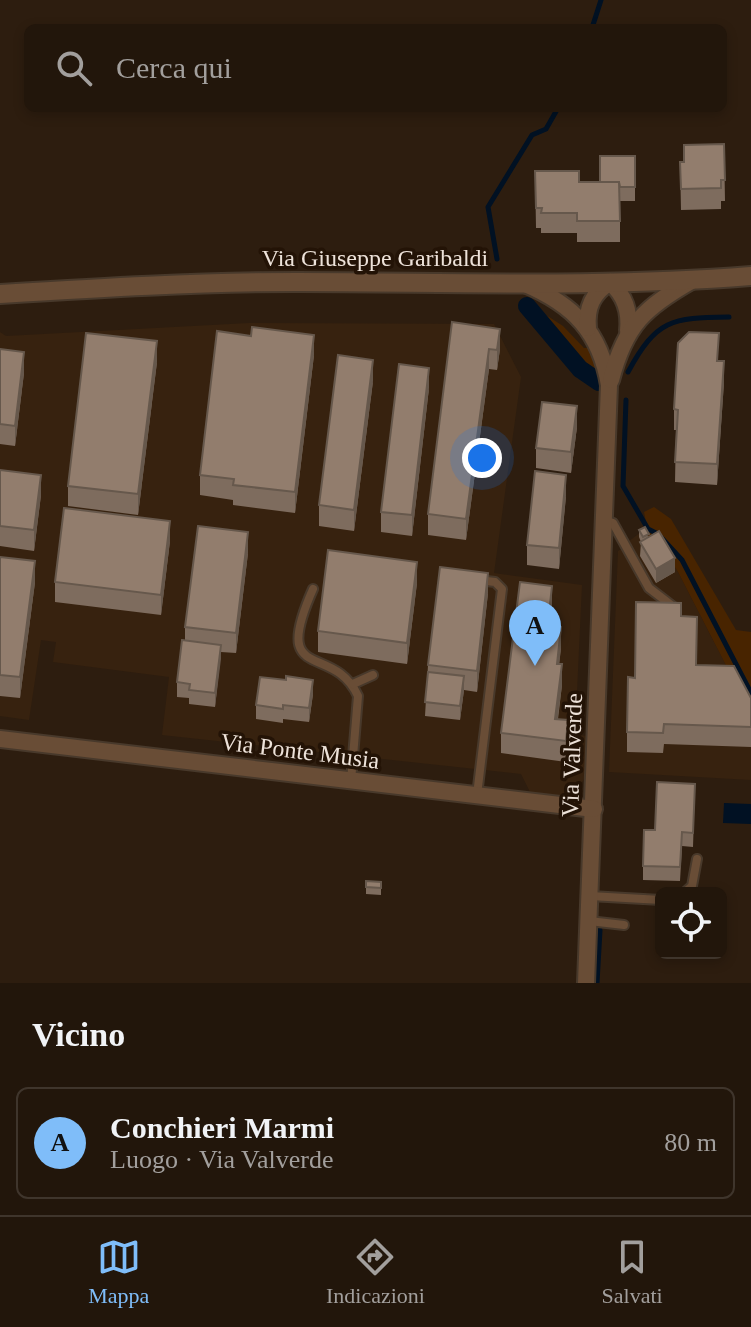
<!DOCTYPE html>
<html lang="it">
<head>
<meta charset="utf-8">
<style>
  :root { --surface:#22160b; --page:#2e2319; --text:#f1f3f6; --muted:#a29f9d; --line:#3f352c; --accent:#7fbdf9 }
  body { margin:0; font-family:Georgia,serif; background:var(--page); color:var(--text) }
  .controls { position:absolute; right:24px; bottom:24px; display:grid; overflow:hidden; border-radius:12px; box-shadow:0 4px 12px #0003 }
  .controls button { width:72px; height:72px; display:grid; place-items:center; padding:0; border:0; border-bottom:2px solid var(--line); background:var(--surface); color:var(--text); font:40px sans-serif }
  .you { position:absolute; left:482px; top:458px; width:28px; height:28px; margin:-20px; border:6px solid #fff; border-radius:50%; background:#1a73e8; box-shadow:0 0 0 12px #1a73e833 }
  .badge { display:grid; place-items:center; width:52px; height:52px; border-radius:50%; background:var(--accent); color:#111; font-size:26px; font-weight:700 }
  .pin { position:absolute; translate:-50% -66px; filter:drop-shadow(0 2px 4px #0008) }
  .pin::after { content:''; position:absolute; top:42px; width:28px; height:24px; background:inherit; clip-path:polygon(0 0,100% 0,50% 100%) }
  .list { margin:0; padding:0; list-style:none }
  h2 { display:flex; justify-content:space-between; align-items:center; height:104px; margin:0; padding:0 32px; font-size:34px }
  h2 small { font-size:26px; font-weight:400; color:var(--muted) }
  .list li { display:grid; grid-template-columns:52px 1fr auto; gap:24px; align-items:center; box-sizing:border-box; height:112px; margin:0 16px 16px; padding:0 16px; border:2px solid var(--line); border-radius:12px }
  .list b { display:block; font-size:30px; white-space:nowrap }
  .list p { margin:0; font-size:26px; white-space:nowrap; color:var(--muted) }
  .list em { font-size:26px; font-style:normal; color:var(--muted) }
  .icon { flex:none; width:44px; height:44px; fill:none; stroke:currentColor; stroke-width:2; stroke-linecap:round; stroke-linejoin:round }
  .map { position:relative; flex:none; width:751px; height:983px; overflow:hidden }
  .search { position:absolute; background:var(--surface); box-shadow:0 4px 12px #0003; left:24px; right:24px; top:24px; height:88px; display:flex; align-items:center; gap:20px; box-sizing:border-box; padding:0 28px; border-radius:12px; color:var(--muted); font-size:30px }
  .sheet { height:232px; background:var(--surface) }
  nav { display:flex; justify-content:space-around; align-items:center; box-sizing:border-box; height:112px; border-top:2px solid var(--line); background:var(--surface); font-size:22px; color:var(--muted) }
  nav a { display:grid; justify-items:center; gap:4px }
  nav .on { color:var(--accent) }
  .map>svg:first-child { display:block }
  .built { fill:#37220f }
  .green { fill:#482400 }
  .water { fill:#011123 }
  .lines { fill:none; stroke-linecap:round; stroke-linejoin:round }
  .stream { stroke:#011123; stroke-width:5 }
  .canal { stroke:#011123; stroke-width:18 }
  .service-casing { stroke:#48392b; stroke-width:12 }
  .minor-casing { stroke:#48392b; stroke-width:20 }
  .tertiary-casing { stroke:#48392b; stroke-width:22 }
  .service { stroke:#694d36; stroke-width:8 }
  .minor { stroke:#694d36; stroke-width:16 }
  .tertiary { stroke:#694d36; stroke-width:18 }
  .wall { fill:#7e6c5e }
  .shaded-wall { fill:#66584c }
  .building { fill:#927d6d; stroke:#66584c; stroke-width:2 }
  .labels { text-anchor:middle; stroke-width:7; stroke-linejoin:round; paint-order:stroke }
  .street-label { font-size:24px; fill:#ede2d9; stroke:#231306 }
</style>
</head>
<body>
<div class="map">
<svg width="751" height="983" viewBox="0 0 751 983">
  <rect width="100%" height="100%" fill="#2d1d0f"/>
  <g class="built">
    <polygon points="249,323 494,324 521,377 494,573 582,585 575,735 588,736 585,776 583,781 573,791 562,796 530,792 521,774 162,735 169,677 53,662 56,642 41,640 29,720 0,716 0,332 6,336"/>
    <polygon points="641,532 659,542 678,572 751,714 751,780 609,772 618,551 629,545 628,542"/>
  </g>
  <g class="green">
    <polygon points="532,306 563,326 584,348 592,348 602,378 581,362"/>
    <polygon points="654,507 671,519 736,630 751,632 751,714 678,572 659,542 641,532 646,522 644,512"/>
  </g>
  <polygon class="water" points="724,803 751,804 751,824 723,823"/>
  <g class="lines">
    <g class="stream">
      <polyline points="592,28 601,0"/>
      <polyline points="497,259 488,207 532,135 546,129 558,108"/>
      <path d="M628 372C657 319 671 318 729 317"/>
      <polyline points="626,400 623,486 648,529 658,534 682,560 751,693"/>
      <polyline points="597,983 600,930"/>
    </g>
    <polyline class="canal" points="527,306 580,369 599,382"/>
    <defs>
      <g id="service">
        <polyline points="604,520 613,523 649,588 675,608"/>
        <path d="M313 589C270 686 333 641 358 696L351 781"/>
        <polyline points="353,684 373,675"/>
        <polyline points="477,795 502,589 495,582 478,580"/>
        <polyline points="684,893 692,886 697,859"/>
        <polyline points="590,896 661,900"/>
        <polyline points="589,921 624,925"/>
      </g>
      <g id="minor">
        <path d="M525 284C574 305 600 332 609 385L586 983"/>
        <path d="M588 328C586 307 593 293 610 282 625 296 630 311 628 331"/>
        <path d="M611 380C625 325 645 307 693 280"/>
        <polyline points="0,739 594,809"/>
      </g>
      <path id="tertiary" d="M0 294C99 288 198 282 297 282 448 282 600 288 751 276"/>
    </defs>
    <use href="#service" class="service-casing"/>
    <use href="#minor" class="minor-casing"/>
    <use href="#tertiary" class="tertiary-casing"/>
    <use href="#service" class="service"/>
    <use href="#minor" class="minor"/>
    <use href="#tertiary" class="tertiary"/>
  </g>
  <g class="wall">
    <polygon points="724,144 725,201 721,201 721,209 681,210 680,162 684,162"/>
    <polygon points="635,156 635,201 620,201 620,242 577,242 577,233 541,233 541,228 536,228 535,171 579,182 600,182"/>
    <polygon points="452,322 500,349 497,370 489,369 466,540 428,535 428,514"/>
    <polygon points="0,349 24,373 15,446 0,444"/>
    <polygon points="314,355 295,513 233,505 233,500 200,495 200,475"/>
    <polygon points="157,362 138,515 68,506 68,486"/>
    <polygon points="373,381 354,531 319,526 319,505"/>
    <polygon points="724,382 717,485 675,482 676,430 674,430 674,409"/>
    <polygon points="429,388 412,536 381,532 381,512"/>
    <polygon points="577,427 571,473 536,468 536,448"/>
    <polygon points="0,470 41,495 34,551 0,546"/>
    <polygon points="566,496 559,569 527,565 527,545"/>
    <polygon points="639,530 649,537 675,572 656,583 640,556 641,542 639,537"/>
    <polygon points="170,541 161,615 55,602 55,582"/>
    <polygon points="248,553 236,653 221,652 215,707 189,704 189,698 177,697 177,682 185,641 185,627"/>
    <polygon points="0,557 35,582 20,698 0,696"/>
    <polygon points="417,583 407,664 318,652 318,631"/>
    <polygon points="488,593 477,692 464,690 460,720 425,716 428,665"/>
    <polygon points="552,607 552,613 557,627 561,648 559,664 562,685 558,719 568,741 566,762 501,753 501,733"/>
    <polygon points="681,616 697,665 751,698 751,747 664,744 663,753 627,752 627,732 635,678"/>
    <polygon points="313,694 309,722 283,719 283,723 256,719 256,705"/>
    <polygon points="695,784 693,847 682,846 680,881 643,880 643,866 655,830"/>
    <polygon points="366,881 381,888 381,895 366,894"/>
  </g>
  <g class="shaded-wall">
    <polygon points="500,329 500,349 497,370 497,350"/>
    <polygon points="314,335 314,355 295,513 295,492"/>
    <polygon points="157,341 157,362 138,515 138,494"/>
    <polygon points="489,349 489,369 466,540 466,519"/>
    <polygon points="24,352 24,373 15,446 15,426"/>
    <polygon points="373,360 373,381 354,531 354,510"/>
    <polygon points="724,361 724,382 717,485 717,464"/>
    <polygon points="429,368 429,388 412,536 412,515"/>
    <polygon points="577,406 577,427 571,473 571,452"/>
    <polygon points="41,475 41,495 34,551 34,530"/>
    <polygon points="566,475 566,496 559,569 559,548"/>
    <polygon points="170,521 170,541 161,615 161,595"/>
    <polygon points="248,532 248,553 236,653 236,633"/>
    <polygon points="675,558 675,572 656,583 656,569"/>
    <polygon points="35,561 35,582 20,698 20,677"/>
    <polygon points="417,562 417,583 407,664 407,643"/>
    <polygon points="488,573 488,593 477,692 477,671"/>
    <polygon points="552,586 552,607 549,634 549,613"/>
    <polygon points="561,627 561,648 557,684 557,664"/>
    <polygon points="221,645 221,659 215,707 215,693"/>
    <polygon points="562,664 562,685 555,739 555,719"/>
    <polygon points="464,676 464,690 460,720 460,706"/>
    <polygon points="313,680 313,694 309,722 309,708"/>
    <polygon points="568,720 568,741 566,762 566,741"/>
  </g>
  <g class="building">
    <polygon points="724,144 725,180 721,180 721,188 681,189 680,162 684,162 684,145"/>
    <polygon points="600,156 635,156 635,187 620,187 619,182 600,182"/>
    <polygon points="535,171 579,171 579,182 619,182 620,221 577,221 577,213 541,213 542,208 536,208"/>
    <polygon points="452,322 500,329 497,350 489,349 466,519 428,514"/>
    <polygon points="252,327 314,335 295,492 233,485 234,479 200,475 217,331 251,336"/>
    <polygon points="689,332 719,333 717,361 724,361 717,464 675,462 678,410 674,409 678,343"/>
    <polygon points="86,333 157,341 138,494 68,486"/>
    <polygon points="0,349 24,352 15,426 0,424"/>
    <polygon points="338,355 373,360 354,510 319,505"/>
    <polygon points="399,364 429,368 412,515 381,512"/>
    <polygon points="542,402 577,406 571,452 536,448"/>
    <polygon points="0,470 41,475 34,530 0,526"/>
    <polygon points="535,471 566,475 559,548 527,545"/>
    <polygon points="64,508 170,521 161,595 55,582"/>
    <polygon points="198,526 248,532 236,633 185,627"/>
    <polygon points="645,527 649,534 643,537 639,530"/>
    <polygon points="659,531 675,558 656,569 640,542"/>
    <polygon points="328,550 417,562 407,643 318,631"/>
    <polygon points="0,557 35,561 20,677 0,675"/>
    <polygon points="440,567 488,573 477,671 428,665"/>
    <polygon points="520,582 552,586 549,613 557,614 556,626 561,627 557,664 562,664 555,719 568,720 566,741 501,733"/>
    <polygon points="636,602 681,603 681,616 697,617 696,665 734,666 751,698 751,727 664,724 663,733 627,732 628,677 635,678"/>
    <polygon points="182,640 221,645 215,693 189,690 190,684 177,682"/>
    <polygon points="428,672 464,676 460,706 425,702"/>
    <polygon points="286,676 313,680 309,708 283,705 283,709 256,705 260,677 286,680"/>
    <polygon points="657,782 695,784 693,833 682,832 680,867 643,866 644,830 655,830"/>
    <polygon points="366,881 381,882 381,888 366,887"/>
  </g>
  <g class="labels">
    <g class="street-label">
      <text x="375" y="266">Via Giuseppe Garibaldi</text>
      <text transform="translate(300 751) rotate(7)" y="8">Via Ponte Musia</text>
      <text transform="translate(572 755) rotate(-88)" y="8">Via Valverde</text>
    </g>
  </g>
</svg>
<div class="controls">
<button><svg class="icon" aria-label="locate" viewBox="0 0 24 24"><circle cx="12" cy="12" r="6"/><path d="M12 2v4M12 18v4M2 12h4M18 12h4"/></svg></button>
</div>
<div class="you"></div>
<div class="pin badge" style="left:535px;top:666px">A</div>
<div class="search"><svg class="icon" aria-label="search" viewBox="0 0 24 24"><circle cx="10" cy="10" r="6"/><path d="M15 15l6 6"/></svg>Cerca qui</div>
</div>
<section class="sheet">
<h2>Vicino<small></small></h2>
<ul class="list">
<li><span class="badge">A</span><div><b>Conchieri Marmi</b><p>Luogo · Via Valverde</p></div><em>80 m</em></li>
</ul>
</section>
<nav>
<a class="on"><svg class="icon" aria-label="map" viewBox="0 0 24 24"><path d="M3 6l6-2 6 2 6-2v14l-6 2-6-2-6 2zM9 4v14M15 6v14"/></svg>Mappa</a>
<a><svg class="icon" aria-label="directions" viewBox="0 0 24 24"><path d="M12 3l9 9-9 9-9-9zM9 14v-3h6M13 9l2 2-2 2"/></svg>Indicazioni</a>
<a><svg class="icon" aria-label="saved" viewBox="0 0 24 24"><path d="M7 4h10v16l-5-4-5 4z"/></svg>Salvati</a>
</nav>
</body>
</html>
